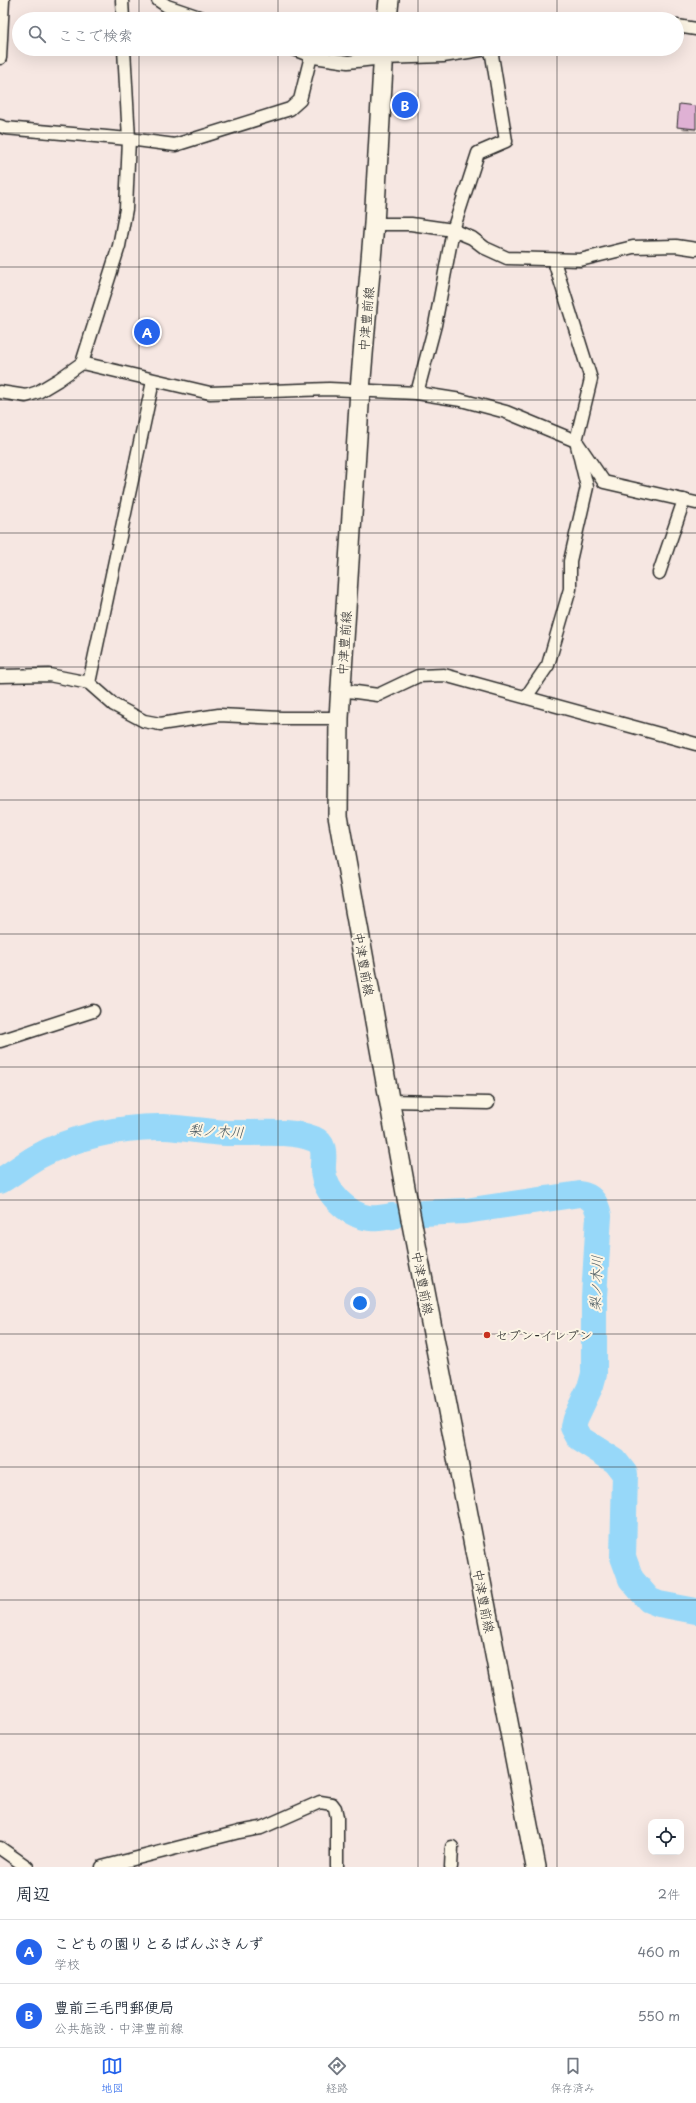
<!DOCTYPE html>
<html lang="ja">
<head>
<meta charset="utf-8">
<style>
  :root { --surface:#fff; --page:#f6f6f7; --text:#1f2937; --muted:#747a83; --line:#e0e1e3; --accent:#2563eb }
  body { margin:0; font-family:"Playpen Sans","Klee One",sans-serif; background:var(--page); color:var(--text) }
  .controls { position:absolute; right:12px; bottom:12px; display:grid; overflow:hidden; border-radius:8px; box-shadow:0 4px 16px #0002 }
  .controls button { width:36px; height:36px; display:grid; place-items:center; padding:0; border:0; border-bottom:1px solid var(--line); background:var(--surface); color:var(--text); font:20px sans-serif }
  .you { position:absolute; left:360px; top:1303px; width:14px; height:14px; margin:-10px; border:3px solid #fff; border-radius:50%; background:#1a73e8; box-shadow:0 0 0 6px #1a73e833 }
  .badge { display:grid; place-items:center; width:26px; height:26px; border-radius:50%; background:var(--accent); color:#fff; font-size:13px; font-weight:700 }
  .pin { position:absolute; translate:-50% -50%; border:2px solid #fff; box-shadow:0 1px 4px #0006 }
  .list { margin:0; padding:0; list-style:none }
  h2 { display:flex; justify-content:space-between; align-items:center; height:52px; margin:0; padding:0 16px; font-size:17px }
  h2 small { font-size:13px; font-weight:400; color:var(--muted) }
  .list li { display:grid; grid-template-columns:26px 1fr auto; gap:12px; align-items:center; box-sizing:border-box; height:64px; padding:0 16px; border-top:1px solid var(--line) }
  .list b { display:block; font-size:15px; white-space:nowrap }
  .list p { margin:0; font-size:13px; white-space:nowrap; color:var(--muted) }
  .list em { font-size:13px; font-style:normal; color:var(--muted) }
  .icon { flex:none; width:22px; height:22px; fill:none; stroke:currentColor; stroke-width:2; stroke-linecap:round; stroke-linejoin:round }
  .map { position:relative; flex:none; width:696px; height:1867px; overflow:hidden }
  .search { position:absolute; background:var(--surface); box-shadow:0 4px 16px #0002; left:12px; right:12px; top:12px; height:44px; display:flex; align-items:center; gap:10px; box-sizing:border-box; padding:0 14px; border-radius:22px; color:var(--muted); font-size:15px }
  .sheet { height:180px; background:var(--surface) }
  nav { display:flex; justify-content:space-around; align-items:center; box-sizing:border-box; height:56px; border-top:1px solid var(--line); background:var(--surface); font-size:11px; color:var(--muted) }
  nav a { display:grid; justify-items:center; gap:2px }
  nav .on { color:var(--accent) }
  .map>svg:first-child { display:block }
  .shadow { fill:#0003 }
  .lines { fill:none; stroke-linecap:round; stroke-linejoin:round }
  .river { stroke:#97d8f9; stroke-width:26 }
  .building { fill:#dfb1d4; stroke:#2b2b2b }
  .street-casing { stroke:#2b2b2b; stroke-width:15 }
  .primary-casing { stroke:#2b2b2b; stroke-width:22 }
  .street { stroke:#fcf5e5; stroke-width:12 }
  .primary { stroke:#fcf5e5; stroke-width:19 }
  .grid { fill:none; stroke:#2b2b2b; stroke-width:1; stroke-opacity:0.55 }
  .poi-dot { fill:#c8321e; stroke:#fcf5e5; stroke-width:1.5 }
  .labels { text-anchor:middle; stroke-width:4; stroke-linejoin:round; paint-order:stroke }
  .street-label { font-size:13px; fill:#2b2b2b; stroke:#fcf5e5 }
  .poi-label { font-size:13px; fill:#2b2b2b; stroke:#fcf5e5; text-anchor:start }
  .water-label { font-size:14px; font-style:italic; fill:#46565e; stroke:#fcf5e5 }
</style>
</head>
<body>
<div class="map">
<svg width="696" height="1867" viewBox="0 0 696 1867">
  <rect width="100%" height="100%" fill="#f6e7e2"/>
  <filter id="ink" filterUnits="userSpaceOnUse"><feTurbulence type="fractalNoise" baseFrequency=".025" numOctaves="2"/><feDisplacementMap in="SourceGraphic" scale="8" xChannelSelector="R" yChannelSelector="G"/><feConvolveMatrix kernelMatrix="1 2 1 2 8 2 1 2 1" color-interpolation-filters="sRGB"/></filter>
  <g filter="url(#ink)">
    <polygon class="shadow" points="696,107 696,131 684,130 678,126"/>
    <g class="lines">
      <g class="river">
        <path d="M0 1181C12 1174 23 1165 35 1158 72 1137 121 1126 164 1127 185 1128 206 1132 227 1133 252 1134 291 1129 314 1139 328 1145 322 1160 323 1171 325 1193 348 1215 369 1218 376 1219 385 1217 393 1216"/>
        <path d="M423 1213 465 1211 580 1194C592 1196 597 1204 599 1216L594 1297V1374L591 1385 575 1419 573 1427 579 1438 615 1461 625 1474 623 1557 631 1579 649 1600 659 1604 696 1611"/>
      </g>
    </g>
    <polygon class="building" points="679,104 696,106 696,129 677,127"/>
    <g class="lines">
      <defs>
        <g id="street">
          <polyline points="122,0 123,19"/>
          <polyline points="158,0 167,6 205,19"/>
          <polyline points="677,26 696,29"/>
          <polyline points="293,49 314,57 348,62 383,58 443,56 487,49"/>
          <polyline points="0,58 3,0"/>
          <polyline points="0,126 5,128 129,139 175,145 290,109 300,100 311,56"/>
          <polyline points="374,224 411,224 453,230 472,238 485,248 507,258 580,260 633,247 676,246 696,249"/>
          <polyline points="82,363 210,393 329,389 417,393 461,400 506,412 576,441 604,482 696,503"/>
          <polyline points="0,392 26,396 38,392 58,380 82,363 119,246 126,209 129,139 124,49"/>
          <polyline points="417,393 435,325 453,230 478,153 506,141 491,49"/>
          <polyline points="659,573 684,500"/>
          <polyline points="0,676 49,675 89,683 114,705 144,721 160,724 219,715 282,718 339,718"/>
          <polyline points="89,683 153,381"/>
          <polyline points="341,690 378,695 418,676 444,675 696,744"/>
          <polyline points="526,697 548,665 570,589 570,561 587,487 576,441 591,379 554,261"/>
          <polyline points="0,1041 93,1011"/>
          <polyline points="389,1101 488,1103"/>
          <polyline points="0,1848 27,1867"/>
          <polyline points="102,1867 239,1832 261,1828 320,1802 332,1804 335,1808 337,1817 337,1867"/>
          <polyline points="451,1867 452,1847"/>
        </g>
        <g id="primary">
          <polyline points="387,19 389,0"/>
          <polyline points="384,49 374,224 360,390 339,718 338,816 406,1193 536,1867"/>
        </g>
      </defs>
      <use href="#street" class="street-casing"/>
      <use href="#primary" class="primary-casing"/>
      <use href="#street" class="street"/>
      <use href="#primary" class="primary"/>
    </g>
  </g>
  <path class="grid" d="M139 0V19M278 0V19M418 0V19M557 0V19M139 49V1867M278 49V1867M418 49V1867M557 49V1867M0 133H696M0 267H696M0 400H696M0 533H696M0 667H696M0 800H696M0 934H696M0 1067H696M0 1200H696M0 1334H696M0 1467H696M0 1600H696M0 1734H696"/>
  <circle class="poi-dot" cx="487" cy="1335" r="4"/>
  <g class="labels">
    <g class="street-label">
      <text transform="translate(366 319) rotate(-85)" y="5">中津豊前線</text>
      <text transform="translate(344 643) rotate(-86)" y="5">中津豊前線</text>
      <text transform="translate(364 964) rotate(80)" y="5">中津豊前線</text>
      <text transform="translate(423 1283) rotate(79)" y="5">中津豊前線</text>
      <text transform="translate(484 1601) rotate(79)" y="5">中津豊前線</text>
    </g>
    <g class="poi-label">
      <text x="495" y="1340">セブン-イレブン</text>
    </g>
    <g class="water-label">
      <text transform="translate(216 1131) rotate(3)" y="5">梨ノ木川</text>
      <text transform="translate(596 1283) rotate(-88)" y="5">梨ノ木川</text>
    </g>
  </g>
</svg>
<div class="controls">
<button><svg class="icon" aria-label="locate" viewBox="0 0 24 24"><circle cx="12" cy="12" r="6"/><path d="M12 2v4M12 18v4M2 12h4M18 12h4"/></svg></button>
</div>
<div class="you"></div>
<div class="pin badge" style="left:147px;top:332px">A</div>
<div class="pin badge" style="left:405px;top:105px">B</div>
<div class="search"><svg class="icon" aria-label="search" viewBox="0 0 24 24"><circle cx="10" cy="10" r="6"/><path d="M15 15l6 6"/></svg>ここで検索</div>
</div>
<section class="sheet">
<h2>周辺<small>2件</small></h2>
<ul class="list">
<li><span class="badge">A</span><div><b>こどもの園りとるぱんぷきんず</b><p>学校</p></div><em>460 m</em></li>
<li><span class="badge">B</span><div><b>豊前三毛門郵便局</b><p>公共施設 · 中津豊前線</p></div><em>550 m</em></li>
</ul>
</section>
<nav>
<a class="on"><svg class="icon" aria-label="map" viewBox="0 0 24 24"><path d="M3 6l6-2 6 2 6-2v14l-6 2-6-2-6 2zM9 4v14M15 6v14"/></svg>地図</a>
<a><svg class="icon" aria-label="directions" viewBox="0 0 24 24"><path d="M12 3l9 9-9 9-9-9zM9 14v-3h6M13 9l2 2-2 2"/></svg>経路</a>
<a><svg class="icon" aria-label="saved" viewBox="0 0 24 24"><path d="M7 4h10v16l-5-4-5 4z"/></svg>保存済み</a>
</nav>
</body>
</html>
